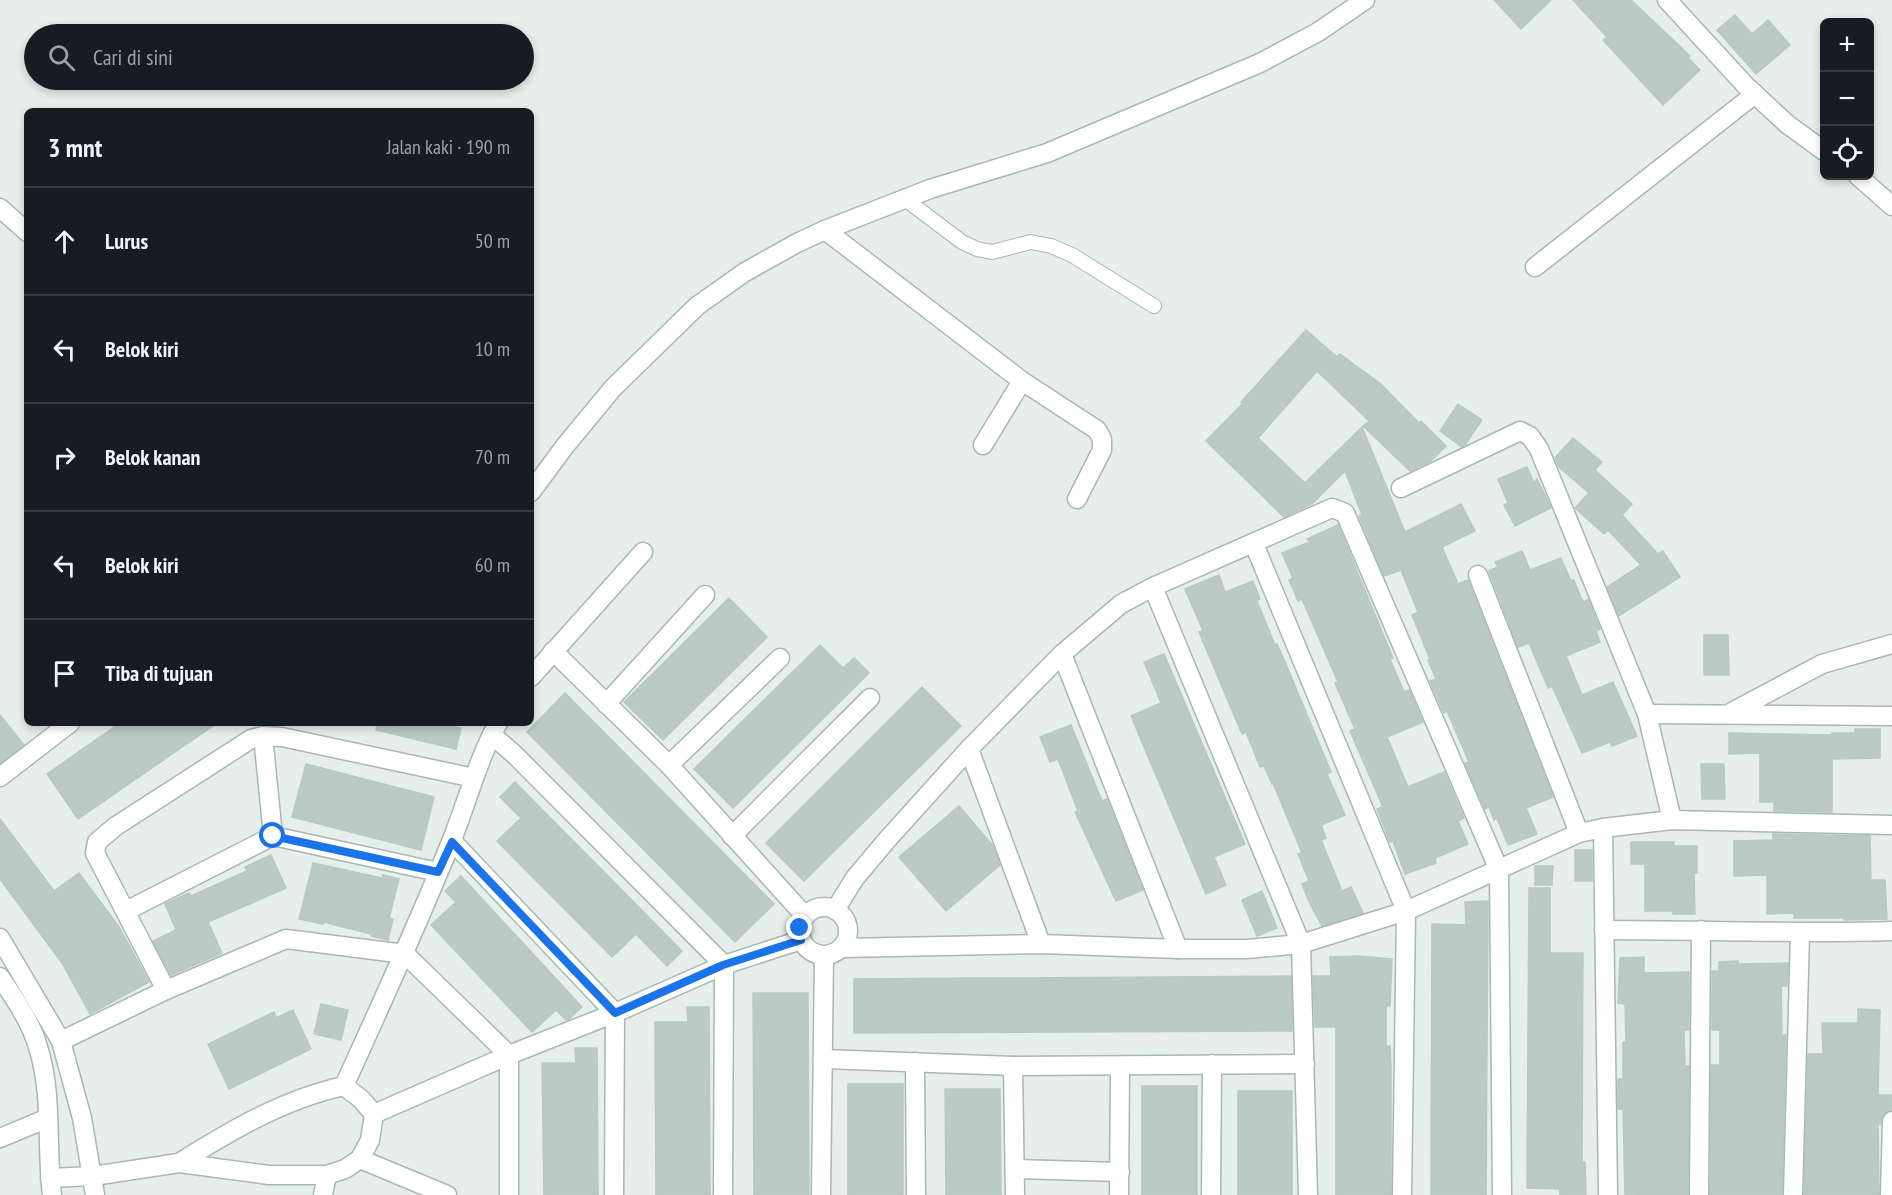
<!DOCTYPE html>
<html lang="id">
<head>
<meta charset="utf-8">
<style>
  :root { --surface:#171b24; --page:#242831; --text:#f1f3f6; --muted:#9ea1a6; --line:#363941 }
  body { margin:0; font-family:"PT Sans Narrow",sans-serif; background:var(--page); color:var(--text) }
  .controls { position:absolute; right:18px; top:18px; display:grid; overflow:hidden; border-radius:9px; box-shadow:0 3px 9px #0003 }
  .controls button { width:54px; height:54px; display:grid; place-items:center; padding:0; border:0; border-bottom:2px solid var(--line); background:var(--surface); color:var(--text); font:30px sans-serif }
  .stop { position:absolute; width:18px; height:18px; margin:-14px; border:4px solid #1a73e8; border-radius:50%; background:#fff }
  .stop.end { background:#1a73e8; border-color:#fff; box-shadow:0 2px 6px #0008 }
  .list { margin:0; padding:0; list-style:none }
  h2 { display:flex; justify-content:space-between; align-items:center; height:78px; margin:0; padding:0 24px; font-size:26px }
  h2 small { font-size:20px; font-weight:400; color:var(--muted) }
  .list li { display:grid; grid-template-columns:39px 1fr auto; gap:18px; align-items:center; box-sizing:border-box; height:108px; padding:0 24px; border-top:2px solid var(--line) }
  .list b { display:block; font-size:22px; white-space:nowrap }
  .list em { font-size:20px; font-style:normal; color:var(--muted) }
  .icon { flex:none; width:33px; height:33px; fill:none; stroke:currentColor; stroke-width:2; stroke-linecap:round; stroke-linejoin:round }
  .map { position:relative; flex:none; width:1892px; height:1195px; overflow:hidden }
  .search { position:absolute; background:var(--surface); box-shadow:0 3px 9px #0003; left:24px; top:24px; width:510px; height:66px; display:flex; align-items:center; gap:15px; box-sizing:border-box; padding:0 21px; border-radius:33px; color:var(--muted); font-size:22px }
  .panel { position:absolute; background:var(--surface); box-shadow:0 3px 9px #0003; left:24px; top:108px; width:510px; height:618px; border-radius:9px }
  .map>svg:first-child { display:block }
  .building { fill:#bbcac4; stroke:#b8c9c2; stroke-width:1.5 }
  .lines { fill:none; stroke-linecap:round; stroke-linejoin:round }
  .service-casing { stroke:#a8b8b2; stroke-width:16 }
  .minor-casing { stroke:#a8b8b2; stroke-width:21 }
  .tertiary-casing { stroke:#a8b8b2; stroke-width:21 }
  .service { stroke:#fff; stroke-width:14 }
  .minor { stroke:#fff; stroke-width:18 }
  .tertiary { stroke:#fff; stroke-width:18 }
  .route { stroke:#1a73e8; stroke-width:8 }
</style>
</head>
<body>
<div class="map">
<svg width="1892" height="1195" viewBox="0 0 1892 1195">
  <rect width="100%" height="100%" fill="#e6efeb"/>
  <g class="building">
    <polygon points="1494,0 1551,0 1521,29"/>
    <polygon points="1573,0 1631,0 1690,56 1688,58 1700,70 1663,105 1603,40 1607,37"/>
    <polygon points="1735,15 1752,34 1768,20 1790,45 1756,74 1717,30"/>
    <polygon points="1306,330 1337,357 1340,354 1381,384 1419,423 1421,421 1446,446 1431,461 1410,471 1363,426 1369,421 1317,371 1258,438 1305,483 1362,427 1405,532 1461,504 1475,531 1442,547 1458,584 1468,580 1553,797 1526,808 1537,834 1508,845 1497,818 1494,820 1489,807 1485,809 1465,763 1469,762 1447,711 1444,713 1430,681 1436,679 1428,660 1430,659 1412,615 1418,612 1401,570 1384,576 1359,516 1362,515 1345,471 1312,504 1284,517 1206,441 1243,403 1241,402"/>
    <polygon points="1458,404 1482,420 1465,445 1462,447 1440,431"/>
    <polygon points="1573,438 1602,462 1595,470 1632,504 1622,515 1658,554 1663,551 1680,577 1619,616 1607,587 1641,565 1608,530 1604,534 1575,508 1589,493 1559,467 1555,458"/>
    <polygon points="1527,467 1534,483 1537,479 1551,508 1515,526 1504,505 1508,503 1498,479"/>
    <polygon points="1338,525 1393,658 1390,659 1404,692 1409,690 1423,722 1387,737 1408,787 1444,772 1464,818 1458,821 1468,844 1435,858 1436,863 1405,874 1393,841 1390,842 1377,809 1383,807 1350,731 1355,729 1335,683 1338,682 1302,599 1298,601 1289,580 1293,578 1282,553 1310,542 1307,539"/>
    <polygon points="1522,551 1530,570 1561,558 1571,581 1574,580 1581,598 1584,602 1588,599 1600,629 1596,631 1600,642 1566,656 1582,695 1613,682 1637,736 1612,746 1610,742 1582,753 1552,686 1548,688 1529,643 1518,647 1489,571 1498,567 1495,562"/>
    <polygon points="1219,575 1225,592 1253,581 1260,599 1257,601 1275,645 1277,644 1285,662 1331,772 1327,774 1345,815 1321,825 1326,838 1321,840 1342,891 1351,887 1363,913 1322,926 1309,902 1302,884 1309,881 1298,854 1302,853 1273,783 1272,784 1264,766 1260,767 1246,732 1242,734 1231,708 1199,632 1203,631 1185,589"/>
    <polygon points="729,598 767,637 663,740 624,702"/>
    <polygon points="1704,635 1728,635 1729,675 1704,675"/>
    <polygon points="820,645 843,668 854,658 869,673 733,808 694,769"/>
    <polygon points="1164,654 1245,844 1214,857 1226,885 1206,894 1131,716 1161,703 1144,662"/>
    <polygon points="922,687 961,726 804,881 766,843"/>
    <polygon points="565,693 774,904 735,942 527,732"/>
    <polygon points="0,715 24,745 0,763"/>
    <polygon points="120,723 217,723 78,819 47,774"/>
    <polygon points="377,723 438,723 461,728 456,749 376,730"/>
    <polygon points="1071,725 1102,801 1107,799 1143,890 1116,901 1075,812 1078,811 1058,759 1050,762 1040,737"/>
    <polygon points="1855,729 1880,729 1880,758 1832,759 1832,812 1774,811 1774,802 1760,802 1760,753 1729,754 1729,733 1832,735 1832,733 1855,733"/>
    <polygon points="306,764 434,797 421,850 292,817"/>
    <polygon points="1701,764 1724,764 1725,799 1702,799"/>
    <polygon points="515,782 682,951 667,966 636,934 612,957 497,841 521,818 500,797"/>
    <polygon points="959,806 993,846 1000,865 946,911 899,857"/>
    <polygon points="0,819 54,891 79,873 119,927 149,982 90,1014 62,963 0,879"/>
    <polygon points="1773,834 1870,836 1871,880 1885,880 1887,919 1844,920 1843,918 1794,918 1794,913 1767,914 1767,875 1734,876 1734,841 1773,840"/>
    <polygon points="1631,842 1674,842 1674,846 1697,846 1697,873 1694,873 1695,914 1673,914 1673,911 1645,911 1645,864 1631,864"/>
    <rect x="1575" y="850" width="17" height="31"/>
    <polygon points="271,855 286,888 208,922 222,953 171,975 153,941 176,930 165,904 189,893 191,896 247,871 245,867"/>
    <polygon points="313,863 382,878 383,875 399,879 389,918 393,919 388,940 371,936 371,934 323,922 323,924 299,919"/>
    <polygon points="1535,866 1553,866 1552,885 1535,885"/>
    <polygon points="461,876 582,1007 569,1019 566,1020 556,1010 532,1032 431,925 456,902 445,891"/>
    <polygon points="1529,888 1550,888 1550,953 1583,953 1582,1162 1585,1162 1586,1195 1560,1195 1560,1189 1527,1188"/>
    <polygon points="1262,891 1277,928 1257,936 1242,900"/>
    <polygon points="1488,901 1486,1195 1431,1195 1432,924 1466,925 1465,902"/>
    <polygon points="1357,956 1392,959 1390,1006 1386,1006 1386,1046 1390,1046 1391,1068 1391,1195 1336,1195 1336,1027 1315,1027 1313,976 1331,976 1330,957"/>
    <polygon points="1644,957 1644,973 1689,972 1689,1030 1684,1030 1685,1066 1689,1066 1688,1195 1625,1194 1623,1109 1618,1109 1618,1079 1623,1079 1623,1042 1626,1042 1625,1004 1618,1003 1620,958"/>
    <polygon points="1738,961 1738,964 1788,963 1787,986 1781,986 1782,1035 1786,1035 1782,1195 1710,1195 1711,1065 1720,1065 1720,1030 1712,1030 1712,971 1719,971 1719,962"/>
    <polygon points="1291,976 1292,1031 854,1033 854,979"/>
    <polygon points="753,993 808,993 809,1195 754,1195"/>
    <polygon points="321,1004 348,1010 341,1040 314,1034"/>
    <polygon points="687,1007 709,1007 710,1195 656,1195 655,1022 688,1022"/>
    <polygon points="1858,1009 1880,1010 1878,1095 1892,1095 1891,1110 1883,1115 1881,1124 1878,1124 1879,1195 1804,1195 1808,1054 1823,1054 1822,1023 1858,1023"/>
    <polygon points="293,1010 311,1049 229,1089 208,1044 274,1012 276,1018"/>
    <polygon points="575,1048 597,1048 598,1195 544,1195 542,1063 576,1063"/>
    <rect x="848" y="1084" width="55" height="111"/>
    <rect x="1142" y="1086" width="55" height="109"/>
    <polygon points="945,1089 1000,1089 1001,1195 946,1195"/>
    <rect x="1238" y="1091" width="54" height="104"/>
  </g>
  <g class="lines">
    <defs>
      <polyline id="service" points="905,199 962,242 977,249 992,252 1031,242 1051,246 1072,255 1154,306"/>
      <g id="minor">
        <polyline points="1667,0 1747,87 1787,124 1824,151"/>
        <polyline points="1858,176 1892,206"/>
        <polyline points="0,208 27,232"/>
        <polyline points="825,230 1022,381 1097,430 1102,439 1102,450 1077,499"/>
        <polyline points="1535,267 1755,94"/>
        <polyline points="983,445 1022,381"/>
        <polyline points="1401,488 1520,431 1530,436 1539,449 1647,714 1672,820"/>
        <polyline points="1254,544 1406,911 1402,1195"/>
        <polyline points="1478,575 1579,833"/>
        <polyline points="1153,587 1301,944 1308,1195"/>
        <polyline points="553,651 669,765 805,916"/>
        <polyline points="1062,654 1178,949"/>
        <polyline points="531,677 643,552"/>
        <polyline points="606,704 705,595"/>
        <polyline points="1732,712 1822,664 1892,644"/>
        <polyline points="1647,714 1892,716"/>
        <polyline points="492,735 515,755 724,965 723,1195"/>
        <polyline points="263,736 273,836"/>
        <polyline points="969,749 1041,944"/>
        <polyline points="669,765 780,658"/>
        <polyline points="1603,828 1608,1195"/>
        <polyline points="732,836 870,698"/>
        <polyline points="452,841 615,1013 614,1195"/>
        <circle cx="824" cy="931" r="24"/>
        <polyline points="835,910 855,878 886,841 969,749 1062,654 1121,604 1153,587 1332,508 1345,513 1499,870 1502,1195"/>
        <polyline points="126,911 273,836 438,872"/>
        <path d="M1604 930C1700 930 1796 934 1892 931"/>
        <polyline points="0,938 61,1041 82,1118 95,1195"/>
        <polyline points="841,948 1041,944 1178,949 1247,949 1301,944 1406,911 1579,833 1603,828 1672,820 1892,825"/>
        <polyline points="166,990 95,853 97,842 116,826 251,739 263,736 282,737 474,778"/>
        <polyline points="61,1041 166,990 286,939 405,954 509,1055 509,1195"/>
        <polyline points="824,1059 1013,1066 1305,1064"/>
        <polyline points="915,1062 916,1195"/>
        <polyline points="1013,1066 1015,1195"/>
        <path d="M344 1086C381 1005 418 924 451 842 467 803 477 761 498 723"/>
        <polyline points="374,1114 509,1055 615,1013 724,965 801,940"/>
        <polyline points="0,1138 48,1118"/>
        <polyline points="360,1159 447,1195"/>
        <polyline points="1015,1169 1120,1172"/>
        <path d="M50 1178 93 1176 179 1163 269 1175H327L345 1169 360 1159 370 1140 374 1114 361 1099 344 1086C284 1099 230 1131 179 1163"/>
        <polyline points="323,1195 327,1175"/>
        <polyline points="821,1195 824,956"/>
        <polyline points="1119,1195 1120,1066"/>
        <polyline points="1211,1195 1212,1064"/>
        <polyline points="1699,1195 1701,930"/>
        <polyline points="1793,1195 1800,933"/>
        <polyline points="1890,1195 1892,1121"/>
      </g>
      <g id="tertiary">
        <polyline points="531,492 565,446 613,388 697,306 745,272 797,243 825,230 930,189 1047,153 1260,63 1318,32 1365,0"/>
        <polyline points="0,777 70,723"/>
        <path d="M0 977C15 999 31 1022 38 1047 53 1094 46 1146 52 1195"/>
      </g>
    </defs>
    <use href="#service" class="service-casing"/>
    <use href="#minor" class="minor-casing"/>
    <use href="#tertiary" class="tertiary-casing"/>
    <use href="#service" class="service"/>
    <use href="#minor" class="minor"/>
    <use href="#tertiary" class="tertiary"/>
  </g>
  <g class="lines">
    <polyline class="route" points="273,836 438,872 452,842 615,1013 723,965 801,940 800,928"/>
  </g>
</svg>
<div class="controls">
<button>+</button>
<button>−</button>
<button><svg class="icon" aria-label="locate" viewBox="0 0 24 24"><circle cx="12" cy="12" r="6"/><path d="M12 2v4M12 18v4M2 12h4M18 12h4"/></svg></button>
</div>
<div class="stop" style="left:273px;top:836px"></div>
<div class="stop end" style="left:800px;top:928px"></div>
<div class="search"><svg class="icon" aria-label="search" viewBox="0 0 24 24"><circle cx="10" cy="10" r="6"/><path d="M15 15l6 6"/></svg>Cari di sini</div>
<section class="panel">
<h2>3 mnt<small>Jalan kaki · 190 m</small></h2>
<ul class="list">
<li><svg class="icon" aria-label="ahead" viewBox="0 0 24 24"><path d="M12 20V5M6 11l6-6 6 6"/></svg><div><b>Lurus</b></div><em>50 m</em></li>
<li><svg class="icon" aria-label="left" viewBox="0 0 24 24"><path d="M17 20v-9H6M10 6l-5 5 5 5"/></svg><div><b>Belok kiri</b></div><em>10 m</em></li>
<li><svg class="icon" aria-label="right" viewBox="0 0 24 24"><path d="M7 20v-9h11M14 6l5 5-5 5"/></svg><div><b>Belok kanan</b></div><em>70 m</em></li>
<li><svg class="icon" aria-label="left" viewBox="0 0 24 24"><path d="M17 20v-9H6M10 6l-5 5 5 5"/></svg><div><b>Belok kiri</b></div><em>60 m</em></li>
<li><svg class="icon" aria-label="arrive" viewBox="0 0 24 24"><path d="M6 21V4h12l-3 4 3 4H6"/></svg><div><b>Tiba di tujuan</b></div></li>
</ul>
</section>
</div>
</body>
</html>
